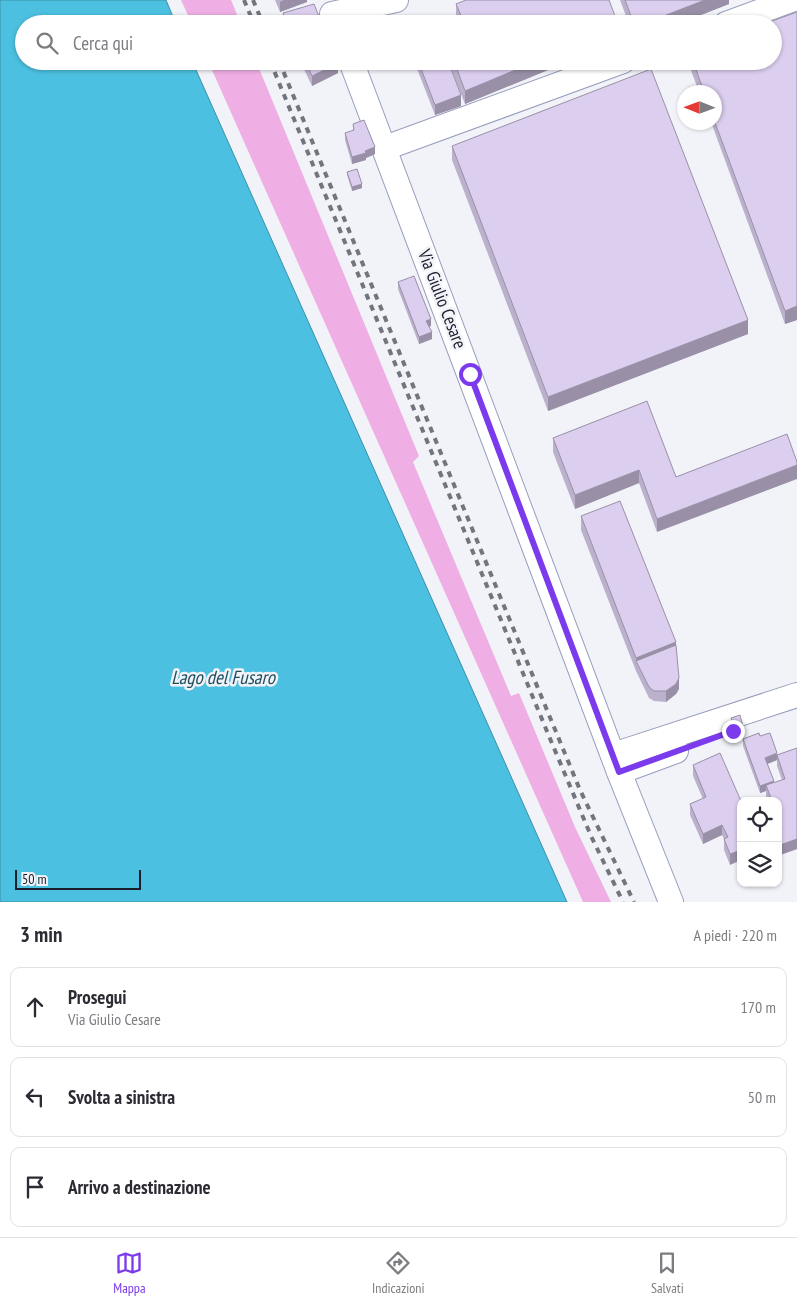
<!DOCTYPE html>
<html lang="it">
<head>
<meta charset="utf-8">
<style>
  :root { --surface:#fff; --page:#f2f2f3; --text:#2b2b33; --muted:#7c7c81; --line:#e1e1e2; --accent:#7c3aed }
  body { margin:0; font-family:"PT Sans Narrow",sans-serif; background:var(--page); color:var(--text) }
  .controls { position:absolute; right:15px; bottom:15px; display:grid; overflow:hidden; border-radius:10px; box-shadow:0 1px 4px #0004 }
  .controls button { width:45px; height:45px; display:grid; place-items:center; padding:0; border:0; border-bottom:1px solid var(--line); background:var(--surface); color:var(--text); font:25px sans-serif }
  .compass { position:absolute; left:677px; top:85px; width:45px; height:45px; border-radius:50%; background:var(--surface); box-shadow:0 1px 4px #0004; rotate:271deg }
  .scale { position:absolute; left:15px; bottom:12px; width:126px; box-sizing:border-box; padding-left:5px; border:2px solid #1b1e2a; border-top:0; font-size:14px; line-height:18px; white-space:nowrap; color:#1b1e2a; -webkit-text-stroke:4px #f1f3f9; paint-order:stroke }
  .stop { position:absolute; width:15px; height:15px; margin:-11px; border:4px solid #7c3aed; border-radius:50%; background:#fff }
  .stop.end { background:#7c3aed; border-color:#fff; box-shadow:0 1px 5px #0008 }
  .list { margin:0; padding:0; list-style:none }
  h2 { display:flex; justify-content:space-between; align-items:center; height:65px; margin:0; padding:0 20px; font-size:21px }
  h2 small { font-size:16px; font-weight:400; color:var(--muted) }
  .list li { display:grid; grid-template-columns:32px 1fr auto; gap:15px; align-items:center; box-sizing:border-box; height:80px; margin:0 10px 10px; padding:0 10px; border:1px solid var(--line); border-radius:10px }
  .list b { display:block; font-size:19px; white-space:nowrap }
  .list p { margin:0; font-size:16px; white-space:nowrap; color:var(--muted) }
  .list em { font-size:16px; font-style:normal; color:var(--muted) }
  .icon { flex:none; width:28px; height:28px; fill:none; stroke:currentColor; stroke-width:2; stroke-linecap:round; stroke-linejoin:round }
  .map { position:relative; flex:none; width:797px; height:902px; overflow:hidden }
  .search { position:absolute; background:var(--surface); box-shadow:0 1px 4px #0004; left:15px; right:15px; top:15px; height:55px; display:flex; align-items:center; gap:12px; box-sizing:border-box; padding:0 18px; border-radius:28px; color:var(--muted); font-size:19px }
  .sheet { height:335px; background:var(--surface) }
  nav { display:flex; justify-content:space-around; align-items:center; box-sizing:border-box; height:70px; border-top:1px solid var(--line); background:var(--surface); font-size:14px; color:var(--muted) }
  nav a { display:grid; justify-items:center; gap:2px }
  nav .on { color:var(--accent) }
  .map>svg:first-child { display:block }
  .green { fill:#efafe4 }
  .water { fill:#4cc0e0; stroke:#3d8fa9 }
  .lines { fill:none; stroke-linecap:round; stroke-linejoin:round }
  .minor-casing { stroke:#979dbc; stroke-width:26 }
  .minor { stroke:#fff; stroke-width:24 }
  .rail { stroke:#72747e; stroke-width:4; stroke-dasharray:6 6; stroke-linecap:butt }
  .wall { fill:#bcb1cd }
  .shaded-wall { fill:#9990a7 }
  .building { fill:#dbceee; stroke:#9990a7 }
  .route { stroke:#7c3aed; stroke-width:6 }
  .labels { text-anchor:middle; stroke-width:5; stroke-linejoin:round; paint-order:stroke }
  .street-label { font-size:18px; fill:#1b1e2a; stroke:#f1f3f9 }
  .water-label { font-size:19px; font-style:italic; fill:#1d4e5c; stroke:#f1f3f9 }
</style>
</head>
<body>
<div class="map">
<svg width="797" height="902" viewBox="0 0 797 902">
  <rect width="100%" height="100%" fill="#f1f3f9"/>
  <g class="green">
    <polygon points="181,0 231,0 241,24 192,24"/>
    <polygon points="208,61 256,61 419,456 413,462 511,696 519,693 575,827 611,902 583,902"/>
  </g>
  <polygon class="water" points="0,0 166,0 176,24 24,24 24,61 192,61 567,902 0,902"/>
  <g class="lines">
    <defs>
      <g id="minor">
        <polyline points="332,14 396,0"/>
        <polyline points="726,24 791,0"/>
        <polyline points="351,61 619,772 671,902"/>
        <polyline points="385,148 623,61"/>
        <polyline points="613,755 797,695"/>
        <polyline points="619,772 676,751"/>
      </g>
    </defs>
    <use href="#minor" class="minor-casing"/>
    <use href="#minor" class="minor"/>
    <g class="rail">
      <polyline points="244,0 254,24"/>
      <polyline points="253,0 263,24"/>
      <polyline points="270,61 551,741 591,836 623,902"/>
      <polyline points="279,61 580,790 634,902"/>
    </g>
  </g>
  <g class="wall">
    <polygon points="275,0 307,0 307,2 280,12"/>
    <polygon points="620,0 729,0 729,4 678,24 629,24"/>
    <polygon points="456,4 618,24 457,20 456,17"/>
    <polygon points="797,12 797,320 785,324 711,122 714,122 714,92 699,92 689,65 689,61 773,61"/>
    <polygon points="283,13 322,24 283,24"/>
    <polygon points="300,61 337,61 338,73 312,86"/>
    <polygon points="414,61 448,61 461,106 435,115"/>
    <polygon points="448,61 570,61 465,104"/>
    <polygon points="353,124 375,154 366,158 366,160 352,164 345,140 345,133 353,131"/>
    <polygon points="452,146 748,334 548,411 452,160"/>
    <polygon points="347,172 362,188 352,191 347,175"/>
    <polygon points="398,282 431,326 429,326 432,339 419,344 398,289"/>
    <polygon points="553,438 676,477 657,532 639,483 575,509 553,452"/>
    <polygon points="581,516 676,645 679,689 676,694 666,702 654,701 649,698 636,671 581,530"/>
    <polygon points="731,718 744,734 737,736 731,722"/>
    <polygon points="760,736 777,760 767,764 774,783 782,780 777,766 777,755 797,748 797,849 780,855 778,852 778,801 768,801 766,796 766,791 760,793 743,746 743,739"/>
    <polygon points="693,765 741,801 730,865 724,850 724,839 722,835 703,844 690,815 690,804 703,799 693,776"/>
  </g>
  <g class="shaded-wall">
    <polygon points="284,0 307,0 307,2 280,12 280,2"/>
    <polygon points="705,0 729,0 729,4 678,24 643,24"/>
    <polygon points="537,61 570,61 465,104 465,91"/>
    <polygon points="338,63 338,73 312,86 312,76"/>
    <polygon points="461,95 461,106 435,115 435,105"/>
    <polygon points="375,147 375,154 366,158 366,160 352,164 352,157 365,151"/>
    <polygon points="362,184 362,188 352,191 352,187"/>
    <polygon points="797,306 797,320 785,324 785,311"/>
    <polygon points="431,319 431,326 426,328 426,321"/>
    <polygon points="748,320 748,334 548,411 548,397"/>
    <polygon points="432,332 432,339 419,344 419,337"/>
    <polygon points="797,465 797,479 657,532 657,519"/>
    <polygon points="639,470 639,483 575,509 575,495"/>
    <polygon points="676,642 676,655 636,661 636,658"/>
    <polygon points="679,678 679,689 676,694 666,702 666,691"/>
    <polygon points="744,730 744,734 737,736 737,733"/>
    <polygon points="777,753 777,760 765,765 765,758"/>
    <polygon points="774,781 774,788 766,785 766,791 760,793 760,786"/>
    <polygon points="722,825 722,835 703,844 703,834"/>
    <polygon points="797,839 797,849 780,855 780,845"/>
    <polygon points="741,850 741,860 730,865 730,854"/>
  </g>
  <g class="building">
    <polygon points="466,0 609,0 618,24 448,24 462,18 456,4"/>
    <polygon points="625,0 705,0 643,24 634,24"/>
    <polygon points="314,4 322,24 288,24 283,13"/>
    <polygon points="797,12 797,306 785,311 714,120 714,92 704,92 693,61 773,61 773,24 764,24"/>
    <polygon points="305,61 337,61 338,63 312,76"/>
    <polygon points="418,61 448,61 461,95 435,105"/>
    <polygon points="454,61 537,61 465,91"/>
    <polygon points="651,69 748,320 548,397 452,146"/>
    <polygon points="364,120 375,147 365,151 366,153 352,157 345,133 354,130 353,124"/>
    <polygon points="357,169 362,184 352,187 347,172"/>
    <polygon points="414,276 431,319 426,321 432,332 419,337 398,282"/>
    <polygon points="647,401 676,477 787,434 797,462 797,465 657,519 639,470 575,495 553,438"/>
    <polygon points="620,501 676,642 636,658 581,516"/>
    <polygon points="676,645 679,678 676,684 666,691 654,691 649,687 636,661"/>
    <polygon points="740,715 744,730 737,733 731,718"/>
    <polygon points="759,733 760,736 770,733 777,753 765,758 774,781 760,786 743,739"/>
    <polygon points="797,748 797,839 780,845 778,841 778,829 782,828 778,818 778,801 772,801 766,785 785,779 777,755"/>
    <polygon points="720,753 741,801 741,850 730,854 724,839 728,837 722,825 703,834 690,804 706,797 693,765"/>
  </g>
  <g class="lines">
    <polyline class="route" points="470,374 619,772 733,731"/>
  </g>
  <g class="labels">
    <g class="street-label">
      <text transform="translate(442 299) rotate(69)" y="6">Via Giulio Cesare</text>
    </g>
    <g class="water-label">
      <text x="223" y="684">Lago del Fusaro</text>
    </g>
  </g>
</svg>
<div class="controls">
<button><svg class="icon" aria-label="locate" viewBox="0 0 24 24"><circle cx="12" cy="12" r="6"/><path d="M12 2v4M12 18v4M2 12h4M18 12h4"/></svg></button>
<button><svg class="icon" aria-label="layers" viewBox="0 0 24 24"><path d="M12 4l9 5-9 5-9-5zM3 14l9 5 9-5"/></svg></button>
</div>
<svg class="compass" viewBox="-18 -18 36 36"><path d="M0-13l5 13h-10z" fill="#e53935"/><path d="M0 13l5-13h-10z" fill="#7c7c81"/></svg>
<div class="scale">50 m</div>
<div class="stop" style="left:470px;top:374px"></div>
<div class="stop end" style="left:733px;top:731px"></div>
<div class="search"><svg class="icon" aria-label="search" viewBox="0 0 24 24"><circle cx="10" cy="10" r="6"/><path d="M15 15l6 6"/></svg>Cerca qui</div>
</div>
<section class="sheet">
<h2>3 min<small>A piedi · 220 m</small></h2>
<ul class="list">
<li><svg class="icon" aria-label="ahead" viewBox="0 0 24 24"><path d="M12 20V5M6 11l6-6 6 6"/></svg><div><b>Prosegui</b><p>Via Giulio Cesare</p></div><em>170 m</em></li>
<li><svg class="icon" aria-label="left" viewBox="0 0 24 24"><path d="M17 20v-9H6M10 6l-5 5 5 5"/></svg><div><b>Svolta a sinistra</b></div><em>50 m</em></li>
<li><svg class="icon" aria-label="arrive" viewBox="0 0 24 24"><path d="M6 21V4h12l-3 4 3 4H6"/></svg><div><b>Arrivo a destinazione</b></div></li>
</ul>
</section>
<nav>
<a class="on"><svg class="icon" aria-label="map" viewBox="0 0 24 24"><path d="M3 6l6-2 6 2 6-2v14l-6 2-6-2-6 2zM9 4v14M15 6v14"/></svg>Mappa</a>
<a><svg class="icon" aria-label="directions" viewBox="0 0 24 24"><path d="M12 3l9 9-9 9-9-9zM9 14v-3h6M13 9l2 2-2 2"/></svg>Indicazioni</a>
<a><svg class="icon" aria-label="saved" viewBox="0 0 24 24"><path d="M7 4h10v16l-5-4-5 4z"/></svg>Salvati</a>
</nav>
</body>
</html>
